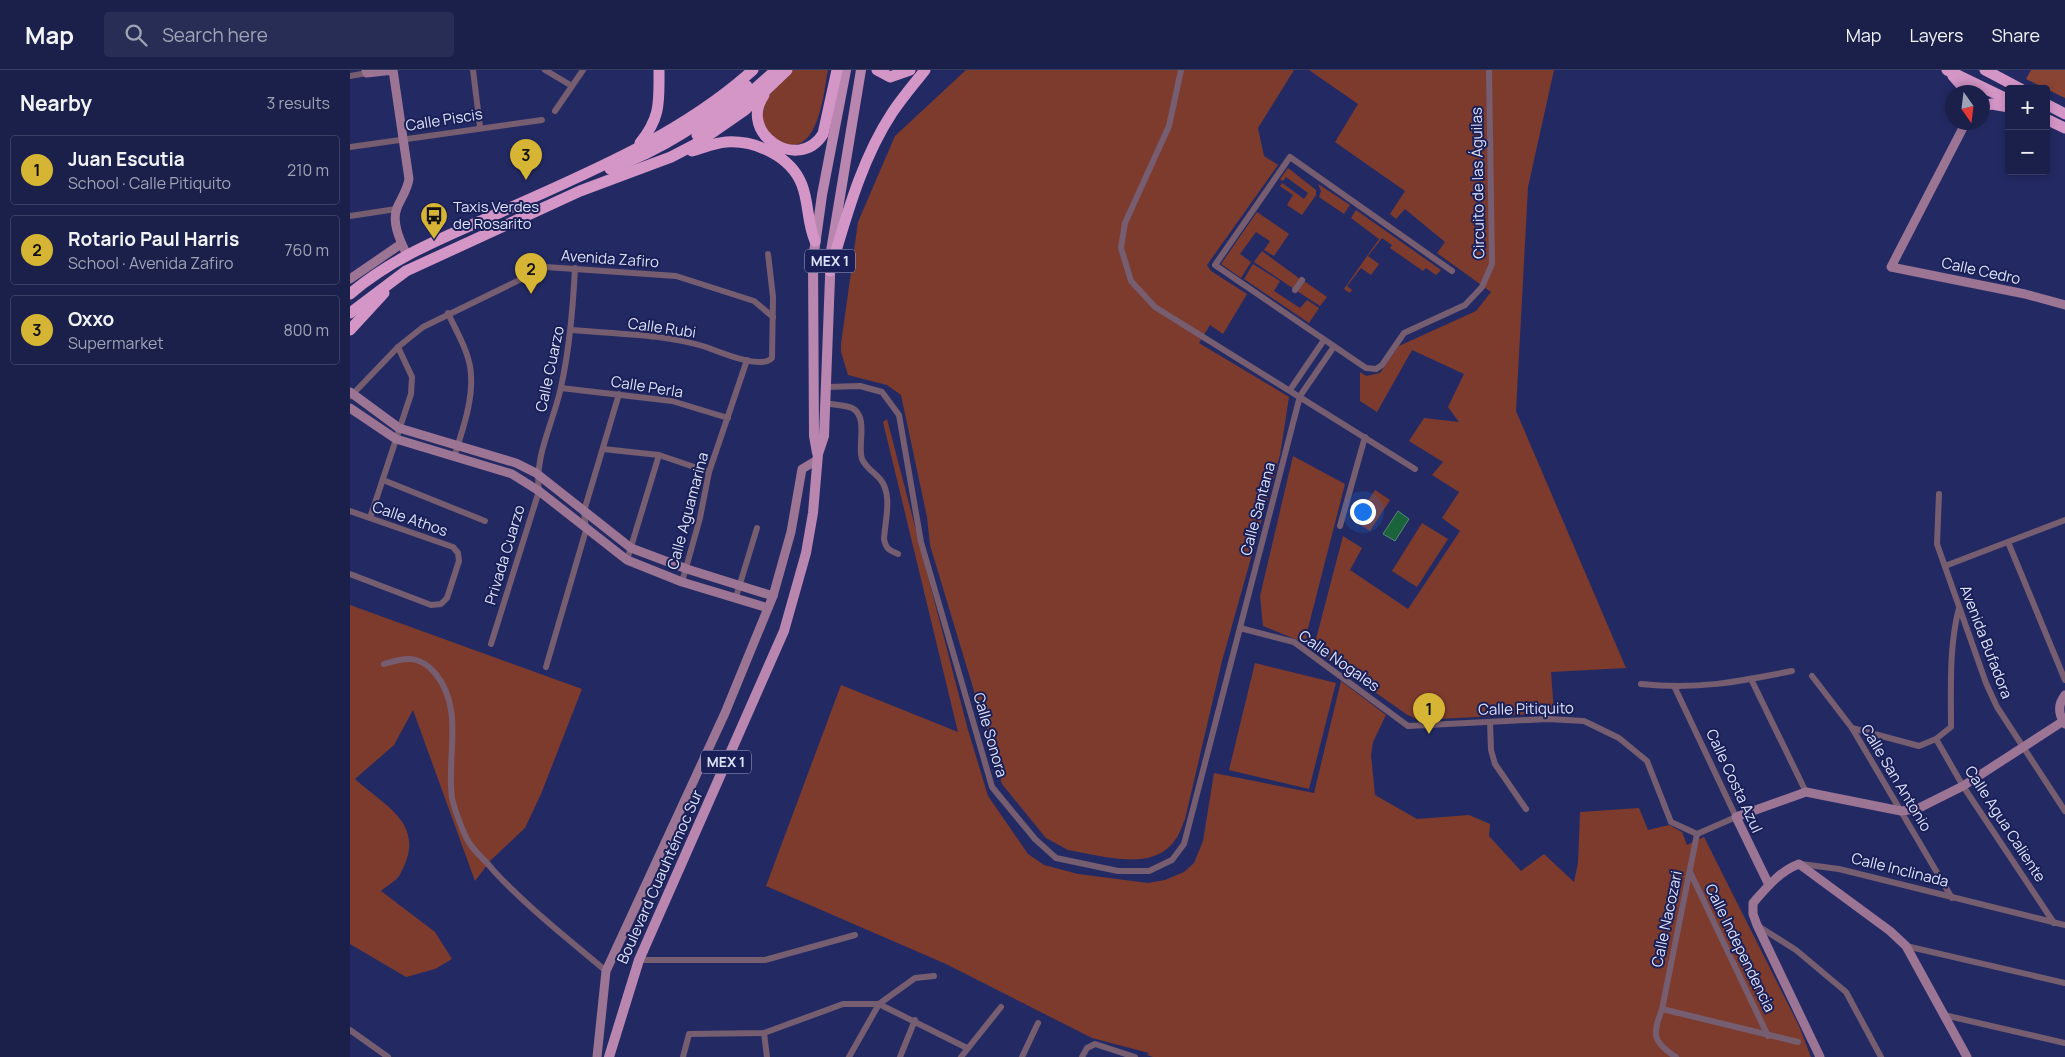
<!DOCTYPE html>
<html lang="en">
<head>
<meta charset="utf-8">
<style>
  :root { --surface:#1a204a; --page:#272d54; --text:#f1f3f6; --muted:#9fa3b5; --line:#383e62; --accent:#d6b534 }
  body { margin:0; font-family:Manrope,sans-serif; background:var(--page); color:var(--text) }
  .controls { position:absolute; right:15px; top:15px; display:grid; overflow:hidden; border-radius:5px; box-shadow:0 2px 8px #0003 }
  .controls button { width:45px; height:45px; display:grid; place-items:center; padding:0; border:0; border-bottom:1px solid var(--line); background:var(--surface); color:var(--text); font:25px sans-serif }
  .compass { position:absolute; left:1595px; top:15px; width:45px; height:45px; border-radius:50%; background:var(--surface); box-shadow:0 2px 8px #0003; rotate:166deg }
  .you { position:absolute; left:1012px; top:441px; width:18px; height:18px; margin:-12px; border:4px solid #fff; border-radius:50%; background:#1a73e8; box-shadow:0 0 0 8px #1a73e833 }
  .badge { display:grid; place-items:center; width:32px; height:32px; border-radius:50%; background:var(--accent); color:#111; font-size:16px; font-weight:700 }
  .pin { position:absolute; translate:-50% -41px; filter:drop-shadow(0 1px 2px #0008) }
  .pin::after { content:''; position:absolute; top:26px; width:18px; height:15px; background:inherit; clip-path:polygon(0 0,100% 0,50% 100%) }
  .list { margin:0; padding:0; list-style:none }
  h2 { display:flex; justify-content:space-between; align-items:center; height:65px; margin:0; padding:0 20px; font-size:21px }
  h2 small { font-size:16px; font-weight:400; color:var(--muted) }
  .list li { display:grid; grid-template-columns:32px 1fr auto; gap:15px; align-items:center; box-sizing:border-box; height:70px; margin:0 10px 10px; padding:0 10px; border:1px solid var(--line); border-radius:5px }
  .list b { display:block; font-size:19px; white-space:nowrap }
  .list p { margin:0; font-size:16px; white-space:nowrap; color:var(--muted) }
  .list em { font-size:16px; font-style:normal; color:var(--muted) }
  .icon { flex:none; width:28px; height:28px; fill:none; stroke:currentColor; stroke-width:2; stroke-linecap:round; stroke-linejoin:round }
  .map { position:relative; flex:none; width:1715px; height:987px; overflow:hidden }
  header { display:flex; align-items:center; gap:30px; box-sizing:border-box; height:70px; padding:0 25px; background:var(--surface); border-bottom:1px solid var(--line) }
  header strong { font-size:24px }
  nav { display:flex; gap:28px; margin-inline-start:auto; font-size:18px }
  .search { width:350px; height:45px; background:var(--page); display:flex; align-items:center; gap:12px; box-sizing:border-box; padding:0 18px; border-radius:5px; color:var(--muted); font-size:19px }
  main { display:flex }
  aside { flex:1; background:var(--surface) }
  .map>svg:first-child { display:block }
  .green { fill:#7d3b2d }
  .forest { fill:#894434 }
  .water { fill:#1b633a; stroke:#558973 }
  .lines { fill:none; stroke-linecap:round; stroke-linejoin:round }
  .street { stroke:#765d70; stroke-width:6 }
  .secondary { stroke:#9c7494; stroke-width:9 }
  .primary { stroke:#b986af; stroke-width:10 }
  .highway { stroke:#d496c7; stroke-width:11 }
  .labels { text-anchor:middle; stroke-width:4; stroke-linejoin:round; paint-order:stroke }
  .shield { fill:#1a1f57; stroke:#a2a8c8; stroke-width:1 }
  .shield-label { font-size:14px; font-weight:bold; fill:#dde3f9 }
  .street-label { font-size:15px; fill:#dde3f9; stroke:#1a1f57 }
  .poi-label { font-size:15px; fill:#dde3f9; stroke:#1a1f57; text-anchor:start }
</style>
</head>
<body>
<header>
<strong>Map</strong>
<div class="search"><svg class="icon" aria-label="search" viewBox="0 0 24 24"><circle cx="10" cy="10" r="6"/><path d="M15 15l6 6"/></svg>Search here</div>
<nav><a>Map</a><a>Layers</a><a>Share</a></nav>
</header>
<main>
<aside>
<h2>Nearby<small>3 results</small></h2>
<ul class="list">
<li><span class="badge">1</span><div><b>Juan Escutia</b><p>School · Calle Pitiquito</p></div><em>210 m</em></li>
<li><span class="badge">2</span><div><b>Rotario Paul Harris</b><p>School · Avenida Zafiro</p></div><em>760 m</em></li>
<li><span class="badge">3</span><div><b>Oxxo</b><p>Supermarket</p></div><em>800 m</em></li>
</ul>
</aside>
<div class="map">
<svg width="1715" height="987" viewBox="0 0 1715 987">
  <rect width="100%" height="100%" fill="#232a63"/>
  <g class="green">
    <path d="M443 0H478C474 20 469 83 437 74 429 72 421 65 414 60 407 34 424 16 443 0Z"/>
    <path d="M616 0H944L908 58 914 86 928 95 857 195 861 201 897 224 873 264 860 255 849 273 939 327 930 385 872 591 835 749C832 756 830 764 825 770 803 803 750 785 718 780L696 768 652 714 580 475 577 447 551 325 537 315 498 305 491 282V274L508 152 545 66Z"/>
    <polygon points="959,0 1204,0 1178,117 1166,341 1276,598 1201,602 1204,643 1068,650 1056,644 957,574 913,556 910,526 943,386 995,414 956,566 966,569 993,466 1012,478 1000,500 1058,539 1110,461 1092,448 1109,422 1082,405 1093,392 1059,371 1074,348 1109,352 1098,337 1114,304 1062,280 1027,342 1010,331 1010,302 1016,306 1030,303 1049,276 1126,241 1141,222 1087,183 1095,172 1055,139 1046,149 1040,144 1055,121 985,72 1008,34"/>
    <polygon points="938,98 966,120 966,125 952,145 937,135 943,125 930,116 932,113 954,129 958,123 936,107 933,111 930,109"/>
    <polygon points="968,114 1000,135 994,144 969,127 971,121"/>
    <polygon points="1006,140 1091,200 1086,205 1076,198 1073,201 1040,178 1042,175 1032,168 1018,186 1029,194 1021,205 1011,198 997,216 1002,220 1000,223 994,219 1029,169 1001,148"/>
    <polygon points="907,142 939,164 924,186 914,180 920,171 906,162 890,184 901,192 891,208 871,194"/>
    <polygon points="912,181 950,209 944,219 904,192"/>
    <polygon points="903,194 930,211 924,221 950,238 957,230 969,238 959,253 894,209"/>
    <polygon points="954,211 977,227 970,236 947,221"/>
    <polygon points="537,349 618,660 638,726 678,784 694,795 728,804 798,813 815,810 834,802 844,793 853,771 864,703 964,723 991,611 1036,645 1023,672 1021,685 1025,725 1067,749 1119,745 1140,754 1139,766 1171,801 1194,784 1224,812 1228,793 1230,742 1289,738 1298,760 1319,755 1332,762 1337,775 1354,767 1449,956 1461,987 803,987 797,985 799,983 742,968 596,894 416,816 491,615 608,662 533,352"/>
    <polygon points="1025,420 1040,430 1020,461 1004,451"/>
    <polygon points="1072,453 1098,469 1067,517 1042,501"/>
    <path d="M0 535 232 619 191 724 175 758 141 790 125 811 63 640 44 675 5 709C37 738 79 755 49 806 45 812 36 816 31 821L85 862 102 889 85 899 56 907 0 874Z"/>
    <polygon points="905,593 986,613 959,719 879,700"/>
  </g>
  <polygon class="forest" points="1681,0 1715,0 1715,28 1676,9"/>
  <polygon class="water" points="1048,441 1059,449 1045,471 1033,464"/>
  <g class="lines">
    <g class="street">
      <polyline points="123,0 130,57"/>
      <polyline points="195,0 222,16"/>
      <polyline points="831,0 819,56 775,153 771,178 781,211 805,237 1065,399"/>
      <polyline points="0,6 17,3"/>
      <polyline points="205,41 233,0"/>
      <polyline points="0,77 192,50"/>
      <polyline points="0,146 46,139"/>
      <polyline points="1102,201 940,87 865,195 1016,298 1026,299 1032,295 1054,263 1115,235 1132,217 1142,194 1139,0"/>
      <polyline points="945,220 952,210"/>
      <path d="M98 243C107 263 120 283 121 305 123 331 112 362 104 387"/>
      <path d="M222 260C266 264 314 264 356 277 370 282 411 300 422 288L423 227 418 184"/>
      <polyline points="476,317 510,316 532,322 549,345 571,472 642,717 685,769 706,788 768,801 799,801 822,790 834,774 950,326 983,278"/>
      <polyline points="211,318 322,331 378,348"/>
      <polyline points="940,320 974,270"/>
      <polyline points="1,326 48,277 73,257 196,197 326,206 404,231 423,247"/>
      <path d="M475 333C483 335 495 335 502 338 519 347 507 375 512 389 516 398 524 402 530 409 543 424 535 451 534 469 536 479 539 480 548 484"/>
      <polyline points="253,379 309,385 359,402"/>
      <polyline points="33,410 135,451"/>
      <polyline points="1589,424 1587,474 1636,613 1647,637 1715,741"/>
      <polyline points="0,441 103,477 108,483 109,491 97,528 91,534 81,535 0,504"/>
      <polyline points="20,448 61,324 62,307 48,277"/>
      <polyline points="990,456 1015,367"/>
      <polyline points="1658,472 1715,610"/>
      <polyline points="277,490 309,385"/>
      <polyline points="1595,496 1715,450"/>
      <polyline points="332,512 350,448 359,402 397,290"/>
      <polyline points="386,527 407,458"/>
      <polyline points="890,558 944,572 1058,656 1198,649 1234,651 1269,668 1297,691 1321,752 1347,764"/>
      <path d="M141 574 189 421C184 386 204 351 211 317 220 277 223 238 225 198"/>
      <path d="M34 594C56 587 69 585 85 603 115 639 96 687 102 728 104 738 114 766 120 774 126 783 136 791 143 800 177 837 217 868 256 901"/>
      <polyline points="196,597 236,460 234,441 269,324"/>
      <polyline points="1462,606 1502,658 1602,828"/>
      <polyline points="1401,609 1456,722"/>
      <path d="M1291 614C1347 620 1387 612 1442 601"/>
      <polyline points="1325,618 1386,747 1347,764"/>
      <polyline points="1140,652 1141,680 1145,694 1176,739"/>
      <path d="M1502 658 1569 676 1586 669 1601 657C1601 617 1599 576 1609 538"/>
      <polyline points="1586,669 1613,716 1704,853"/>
      <polyline points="1451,794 1489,799 1715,855"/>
      <polyline points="1340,802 1418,966"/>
      <polyline points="1408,856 1446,880 1496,922 1531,987"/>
      <polyline points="1556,876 1715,913"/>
      <polyline points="289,890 415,890 505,865"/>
      <polyline points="1312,939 1448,972"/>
      <polyline points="1594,945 1715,973"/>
      <polyline points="0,960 38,987"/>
      <polyline points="414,963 417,987"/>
      <polyline points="333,987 339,964 414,963 493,934 529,934 617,978"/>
      <polyline points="499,987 529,934 565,908 584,906"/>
      <polyline points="550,987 565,950"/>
      <polyline points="611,987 651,937"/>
      <polyline points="672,987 688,953"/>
      <polyline points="732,987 737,978 745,974 785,987"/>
      <path d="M1326 987C1301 971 1303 964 1312 939L1347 764"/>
    </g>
    <g class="secondary">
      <path d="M16 0 17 3 43 0 59 109C57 121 51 128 47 138 41 153 51 172 57 185"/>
      <polyline points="1616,52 1541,197 1675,224 1715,235"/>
      <polyline points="0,209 51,174"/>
      <polyline points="0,322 49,358 166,393 186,403 281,478 337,499 423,526"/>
      <polyline points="0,338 46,369 162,404 189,421 277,490 332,512 418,538"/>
      <path d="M1715 625C1708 634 1708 644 1715 654"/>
      <polyline points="1419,815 1386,747 1456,722 1551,741 1567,739 1613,716 1715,650"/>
      <polyline points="247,987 256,901 375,643 423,526 441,462 452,399 467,390"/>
      <path d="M1470 987 1407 855 1403 844V833C1417 817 1430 801 1449 794L1540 861 1556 876 1617 987"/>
    </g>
    <g class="primary">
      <polyline points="467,383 464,366 463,190 472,125 496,0"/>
      <polyline points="259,987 289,890 434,561 456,483 463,443 468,384 474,366 481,181 511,0"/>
    </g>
    <g class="highway">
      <polyline points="527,0 540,7 560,0"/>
      <polyline points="1597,0 1659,30"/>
      <polyline points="1635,0 1671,19"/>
      <polyline points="1603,6 1617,22"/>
      <path d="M414 25C387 64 449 103 473 64L487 0"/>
      <polyline points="1696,34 1715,44"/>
      <polyline points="1632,36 1642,34 1659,37"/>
      <polyline points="1696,49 1715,58"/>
      <polyline points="347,65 382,39 426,0"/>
      <path d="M290 73C311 47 309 32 309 0"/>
      <path d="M342 81C353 78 364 73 376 72 405 70 441 86 452 115 459 133 457 153 465 171"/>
      <path d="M260 99C315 78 352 53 397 16"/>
      <path d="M480 201C496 148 511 90 542 43 552 28 564 14 575 0"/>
      <path d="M0 224C42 188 92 168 142 146 232 105 329 67 403 0"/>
      <polyline points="0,243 56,201 230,121 321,87 346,74 395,40 437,0"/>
      <polyline points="0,260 34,223"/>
    </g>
  </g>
  <defs>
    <symbol id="bus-pin" viewBox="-11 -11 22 30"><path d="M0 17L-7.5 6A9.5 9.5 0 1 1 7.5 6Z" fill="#d6b534" stroke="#1a1f57"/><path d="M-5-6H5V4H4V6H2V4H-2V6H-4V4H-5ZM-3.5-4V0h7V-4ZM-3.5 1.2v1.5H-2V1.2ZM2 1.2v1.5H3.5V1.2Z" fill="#111"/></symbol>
  </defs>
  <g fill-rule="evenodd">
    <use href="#bus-pin" x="68" y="130" width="32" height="43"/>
  </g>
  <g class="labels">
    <g class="shield">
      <rect x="455" y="179.5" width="50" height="23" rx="4"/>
      <rect x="351" y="680.5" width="50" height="23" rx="4"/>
    </g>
    <g class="shield-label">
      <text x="480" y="196">MEX 1</text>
      <text x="376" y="697">MEX 1</text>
    </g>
    <g class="street-label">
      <text transform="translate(94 50) rotate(-9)" y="5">Calle Piscis</text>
      <text transform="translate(1128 113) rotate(-91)" y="5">Circuito de las Águilas</text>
      <text transform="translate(260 189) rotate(4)" y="5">Avenida Zafiro</text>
      <text transform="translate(1631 201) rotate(12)" y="5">Calle Cedro</text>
      <text transform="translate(312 258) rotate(8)" y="5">Calle Rubi</text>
      <text transform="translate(200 299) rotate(-78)" y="5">Calle Cuarzo</text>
      <text transform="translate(297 317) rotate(9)" y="5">Calle Perla</text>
      <text transform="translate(908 439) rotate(-75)" y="5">Calle Santana</text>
      <text transform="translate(338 441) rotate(-75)" y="5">Calle Aguamarina</text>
      <text transform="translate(60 449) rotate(19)" y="5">Calle Athos</text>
      <text transform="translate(155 485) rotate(-73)" y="5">Privada Cuarzo</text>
      <text transform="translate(1636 572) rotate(69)" y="5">Avenida Bufadora</text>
      <text transform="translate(989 591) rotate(35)" y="5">Calle Nogales</text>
      <text transform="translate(1176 639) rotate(-1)" y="5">Calle Pitiquito</text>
      <text transform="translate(640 665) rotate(74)" y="5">Calle Sonora</text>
      <text transform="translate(1546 708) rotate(59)" y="5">Calle San Antonio</text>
      <text transform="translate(1384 711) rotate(65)" y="5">Calle Costa Azul</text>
      <text transform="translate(1655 754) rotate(57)" y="5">Calle Agua Caliente</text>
      <text transform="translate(1550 800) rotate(14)" y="5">Calle Inclinada</text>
      <text transform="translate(310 807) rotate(-66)" y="5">Boulevard Cuauhtémoc Sur</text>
      <text transform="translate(1317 849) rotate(-78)" y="5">Calle Nacozari</text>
      <text transform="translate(1390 878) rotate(64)" y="5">Calle Independencia</text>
    </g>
    <g class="poi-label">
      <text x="103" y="142">Taxis Verdes<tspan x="103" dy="17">de Rosarito</tspan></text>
    </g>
  </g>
</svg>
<div class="controls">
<button>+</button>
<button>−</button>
</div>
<svg class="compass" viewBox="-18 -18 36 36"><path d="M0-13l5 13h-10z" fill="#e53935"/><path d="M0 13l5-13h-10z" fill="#9fa3b5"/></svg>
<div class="you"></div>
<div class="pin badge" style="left:1079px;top:664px">1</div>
<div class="pin badge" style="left:181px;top:224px">2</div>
<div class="pin badge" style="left:176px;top:110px">3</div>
</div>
</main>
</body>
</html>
